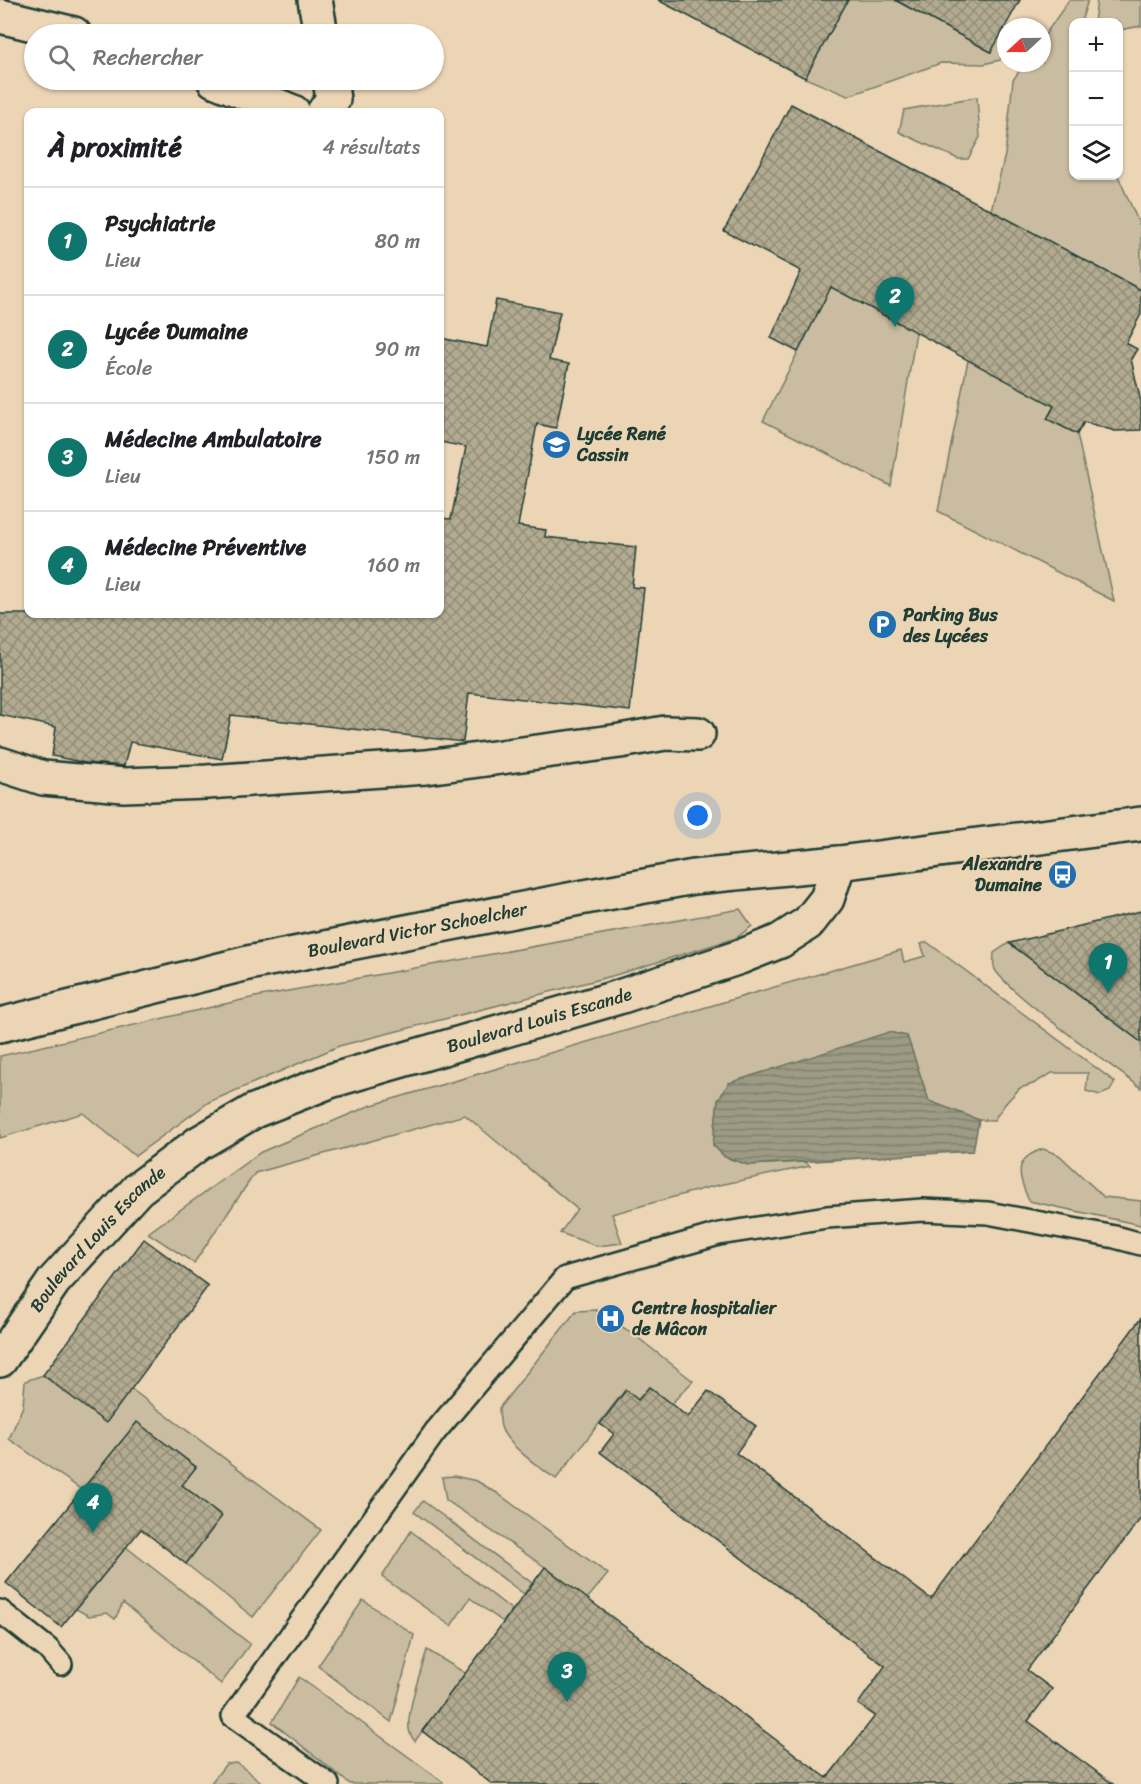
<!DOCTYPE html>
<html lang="fr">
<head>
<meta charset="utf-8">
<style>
  :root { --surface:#fff; --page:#f6f6f6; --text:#202124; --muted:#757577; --line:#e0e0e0; --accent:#0f766e }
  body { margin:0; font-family:Sriracha,sans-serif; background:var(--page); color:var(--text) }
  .controls { position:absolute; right:18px; top:18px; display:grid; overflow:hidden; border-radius:12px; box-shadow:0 2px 4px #0004 }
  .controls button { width:54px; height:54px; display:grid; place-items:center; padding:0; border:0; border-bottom:2px solid var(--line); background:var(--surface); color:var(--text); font:30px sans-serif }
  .compass { position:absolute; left:997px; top:18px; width:54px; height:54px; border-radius:50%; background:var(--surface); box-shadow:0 2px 4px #0004; rotate:248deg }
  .you { position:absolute; left:698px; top:816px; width:21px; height:21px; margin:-15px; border:4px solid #fff; border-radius:50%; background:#1a73e8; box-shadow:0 0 0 9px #1a73e833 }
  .badge { display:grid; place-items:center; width:39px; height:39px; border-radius:50%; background:var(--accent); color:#fff; font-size:20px; font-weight:700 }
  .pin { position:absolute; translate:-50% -50px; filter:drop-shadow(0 2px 3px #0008) }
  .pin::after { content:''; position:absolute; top:32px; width:21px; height:18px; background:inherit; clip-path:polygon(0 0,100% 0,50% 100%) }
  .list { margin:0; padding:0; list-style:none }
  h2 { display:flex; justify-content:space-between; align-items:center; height:78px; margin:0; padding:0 24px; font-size:26px }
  h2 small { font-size:20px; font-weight:400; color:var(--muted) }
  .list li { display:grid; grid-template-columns:39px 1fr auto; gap:18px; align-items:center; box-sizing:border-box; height:108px; padding:0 24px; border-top:2px solid var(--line) }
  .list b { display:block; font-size:22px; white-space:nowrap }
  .list p { margin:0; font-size:20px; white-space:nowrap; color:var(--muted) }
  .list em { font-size:20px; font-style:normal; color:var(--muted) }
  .icon { flex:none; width:33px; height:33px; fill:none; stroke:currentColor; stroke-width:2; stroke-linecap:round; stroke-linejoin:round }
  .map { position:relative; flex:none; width:1141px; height:1784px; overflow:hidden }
  .search { position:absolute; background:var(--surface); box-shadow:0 2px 4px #0004; left:24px; top:24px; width:420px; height:66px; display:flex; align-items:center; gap:15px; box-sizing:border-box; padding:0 21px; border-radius:33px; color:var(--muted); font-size:22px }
  .panel { position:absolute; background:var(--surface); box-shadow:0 2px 4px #0004; left:24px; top:108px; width:420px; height:510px; border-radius:12px }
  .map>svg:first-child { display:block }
  .green { fill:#cabca0; stroke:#747c6a; stroke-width:1.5 }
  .water { fill:url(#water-rules); stroke:#6b7564; stroke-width:1.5 }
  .building { fill:url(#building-cross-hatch); stroke:#1f3d34; stroke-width:1.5 }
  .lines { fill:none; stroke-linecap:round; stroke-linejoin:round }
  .service-casing { stroke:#1f3d34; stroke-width:26 }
  .minor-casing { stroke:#1f3d34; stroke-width:38 }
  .tertiary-casing { stroke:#1f3d34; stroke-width:38 }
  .service { stroke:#ecd5b5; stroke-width:21 }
  .minor { stroke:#ecd5b5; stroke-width:33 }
  .tertiary { stroke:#ecd5b5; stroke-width:33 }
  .labels { text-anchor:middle; stroke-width:4.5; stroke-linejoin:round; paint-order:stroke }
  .poi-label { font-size:18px; font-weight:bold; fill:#1f3d34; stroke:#ecd5b5; text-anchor:start }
  .street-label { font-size:18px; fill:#1f3d34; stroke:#ecd5b5 }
</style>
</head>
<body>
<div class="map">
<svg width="1141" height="1784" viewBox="0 0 1141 1784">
  <defs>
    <pattern id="water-rules" width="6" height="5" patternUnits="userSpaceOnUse" patternTransform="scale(1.5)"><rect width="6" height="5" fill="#9d9b84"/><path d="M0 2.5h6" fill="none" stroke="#7f806d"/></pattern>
    <pattern id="building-cross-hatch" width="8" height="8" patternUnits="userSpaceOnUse" patternTransform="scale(1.5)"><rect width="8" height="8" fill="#b3ab91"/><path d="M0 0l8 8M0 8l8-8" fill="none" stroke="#918c77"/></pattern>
  </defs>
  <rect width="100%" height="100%" fill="#ecd5b5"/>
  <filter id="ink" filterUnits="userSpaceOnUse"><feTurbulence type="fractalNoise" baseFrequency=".0167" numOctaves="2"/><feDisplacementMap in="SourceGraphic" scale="12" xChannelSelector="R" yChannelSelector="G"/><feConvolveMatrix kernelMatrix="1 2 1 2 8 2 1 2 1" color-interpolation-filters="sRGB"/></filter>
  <g filter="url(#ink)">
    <g class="green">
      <polygon points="848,0 895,0 991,52 1003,29 1006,30 1006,48 1000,60 984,64 941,63 848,96 805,78"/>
      <polygon points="1069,0 1088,0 1081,22 1074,22 1074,176 1118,176 1141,228 1141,290 991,210 1005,155 1013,80 1025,63 1042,63 1042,39"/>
      <polygon points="1097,0 1141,0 1141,26 1119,30 1118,22 1094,22"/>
      <polygon points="977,97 980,137 968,159 958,159 899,132 904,110"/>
      <polygon points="831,287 916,332 891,486 763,421"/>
      <polygon points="968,360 1054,406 1047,419 1077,434 1114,601 938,511"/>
      <polygon points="740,909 752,926 736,938 612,976 339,1046 209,1102 135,1156 83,1113 0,1138 0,1056 255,997"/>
      <polygon points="927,942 1115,1082 1110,1091 1100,1095 1086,1091 1088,1073 1052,1073 1033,1084 1020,1088 1005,1104 994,1120 979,1120 929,1101 907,1036 718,1100 713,1145 725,1157 748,1165 805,1162 810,1166 710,1187 612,1214 622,1243 597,1246 560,1233 577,1209 465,1115 255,1173 194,1263 148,1233 261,1152 369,1106 901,950 904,962 925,956 921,944"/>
      <path d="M1009 943 1141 1042V1088C1118 1070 999 987 994 967 993 964 994 957 994 953Z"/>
      <path d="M1043 1149 1059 1155 1104 1197 1141 1201V1225L1029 1201C1019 1177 1011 1159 1043 1149Z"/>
      <path d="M596 1310 632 1333 693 1381 671 1404 649 1387 638 1400 625 1390 556 1479C541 1469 506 1444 501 1427 500 1421 499 1414 499 1408L576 1311Z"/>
      <polygon points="43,1375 106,1422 131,1389 321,1530 253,1617 185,1563 182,1485 196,1467 155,1436 82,1490 9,1439 23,1406 25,1381"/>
      <polygon points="454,1476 477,1481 497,1493 608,1574 587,1599 545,1567 446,1500 442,1477"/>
      <polygon points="423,1501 532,1583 524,1594 414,1512"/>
      <polygon points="411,1531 512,1610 503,1622 470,1598 451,1626 382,1577"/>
      <polygon points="126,1547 250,1644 221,1684 123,1603 115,1619 107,1613 89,1616 76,1609"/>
      <polygon points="363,1600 414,1635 391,1722 318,1666"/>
      <path d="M427 1650 465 1673 415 1741C413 1739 411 1736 410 1733 404 1717 422 1667 427 1650Z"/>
      <polygon points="299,1677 443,1782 442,1784 350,1784 272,1722"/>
      <polygon points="237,1763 264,1784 210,1784 226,1764"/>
    </g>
    <polygon class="water" points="889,1032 907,1036 929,1101 979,1120 973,1151 749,1165 725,1157 713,1145 718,1100 729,1083"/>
    <g class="building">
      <polygon points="658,0 848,0 805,78"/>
      <polygon points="895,0 1020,0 991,52"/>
      <polygon points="791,104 1141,290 1141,314 1126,343 1137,349 1131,359 1141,402 1141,430 1115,431 1084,422 1077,434 1047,419 1054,406 831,287 798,352 771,338 801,271 724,231"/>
      <polygon points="496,300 560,312 549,360 569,364 556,428 537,424 518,526 546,530 545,537 636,547 632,587 644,588 630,711 469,693 463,742 231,715 222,759 130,742 124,766 86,763 52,756 56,727 0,715 0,614 440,614 440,518 451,519 466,447 440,442 440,338 487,347"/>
      <polygon points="1141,911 1141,1042 1009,943 1039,936"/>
      <polygon points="144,1239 208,1286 106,1423 43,1375"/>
      <polygon points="1141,1318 1141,1518 1027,1670 1052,1689 1028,1721 1113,1784 492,1784 422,1731 545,1567 827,1778 875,1716 858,1704 885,1666 600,1452 614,1434 600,1424 626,1390 638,1400 649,1387 688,1417 708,1391 756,1426 736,1453 931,1599"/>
      <polygon points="137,1422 196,1467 182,1485 222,1516 186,1564 141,1529 61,1627 6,1583"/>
    </g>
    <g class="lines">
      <defs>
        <g id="service">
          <polyline points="0,1611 48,1649 61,1664"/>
          <polyline points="328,1784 233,1716 435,1432 565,1278 719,1234 827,1217 923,1210 988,1213 1115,1237 1141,1244"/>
        </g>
        <g id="minor">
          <polyline points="315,0 321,34"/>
          <polyline points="0,16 74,34"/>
          <polyline points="214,80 293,112"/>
          <polyline points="324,112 333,99 330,80"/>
          <polyline points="0,764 43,778 124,785 207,782 426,767 620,741 665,733 698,734"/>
        </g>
        <g id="tertiary">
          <path id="s1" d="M0 1025 248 963 574 899 694 877 839 863"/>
          <path id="s2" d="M0 1360 54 1281 138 1189 199 1143 254 1111 330 1081 619 997 740 957 780 941 808 923 827 899 839 863 1141 824"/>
        </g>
      </defs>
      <use href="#service" class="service-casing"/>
      <use href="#minor" class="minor-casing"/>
      <use href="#tertiary" class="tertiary-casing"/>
      <use href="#service" class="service"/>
      <use href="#minor" class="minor"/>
      <use href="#tertiary" class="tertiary"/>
    </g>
  </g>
  <defs>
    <symbol id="school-disc" viewBox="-11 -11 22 22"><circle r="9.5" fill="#1f6fb2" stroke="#ecd5b5"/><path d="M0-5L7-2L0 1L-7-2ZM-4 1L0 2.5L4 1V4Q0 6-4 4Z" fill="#fff"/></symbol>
    <symbol id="parking-disc" viewBox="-11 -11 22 22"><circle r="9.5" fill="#1f6fb2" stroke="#ecd5b5"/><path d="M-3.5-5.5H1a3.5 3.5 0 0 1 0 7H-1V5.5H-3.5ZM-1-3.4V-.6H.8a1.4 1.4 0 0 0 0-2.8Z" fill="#fff"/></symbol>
    <symbol id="bus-disc" viewBox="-11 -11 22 22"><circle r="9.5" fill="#1f6fb2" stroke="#ecd5b5"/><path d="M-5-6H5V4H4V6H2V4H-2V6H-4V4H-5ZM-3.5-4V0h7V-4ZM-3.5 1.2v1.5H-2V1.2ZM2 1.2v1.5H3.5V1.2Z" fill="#fff"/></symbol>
    <symbol id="hospital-disc" viewBox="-11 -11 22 22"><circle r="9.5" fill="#1f6fb2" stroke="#ecd5b5"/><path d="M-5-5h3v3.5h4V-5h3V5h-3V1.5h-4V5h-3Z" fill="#fff"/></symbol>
  </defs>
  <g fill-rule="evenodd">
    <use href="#school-disc" x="540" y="428" width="33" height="33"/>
    <use href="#parking-disc" x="866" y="608" width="33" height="33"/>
    <use href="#bus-disc" x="1046" y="858" width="33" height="33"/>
    <use href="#hospital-disc" x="594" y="1302" width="33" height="33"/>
  </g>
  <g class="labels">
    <g class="poi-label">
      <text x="577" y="440">Lycée René<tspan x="577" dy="21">Cassin</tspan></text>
      <text x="903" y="621">Parking Bus<tspan x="903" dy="21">des Lycées</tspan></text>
      <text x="1042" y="870" text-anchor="end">Alexandre<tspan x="1042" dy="21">Dumaine</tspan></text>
      <text x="632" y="1314">Centre hospitalier<tspan x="632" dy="21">de Mâcon</tspan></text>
    </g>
    <g class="street-label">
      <text dy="6" stroke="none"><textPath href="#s1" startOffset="428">Boulevard Victor Schoelcher</textPath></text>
      <text dy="6" stroke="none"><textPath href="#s2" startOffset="660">Boulevard Louis Escande</textPath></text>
      <text dy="6" stroke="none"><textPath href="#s2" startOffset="156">Boulevard Louis Escande</textPath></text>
    </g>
  </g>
</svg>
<div class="controls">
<button>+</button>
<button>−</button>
<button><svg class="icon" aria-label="layers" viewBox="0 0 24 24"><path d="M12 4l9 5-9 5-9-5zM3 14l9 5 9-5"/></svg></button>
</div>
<svg class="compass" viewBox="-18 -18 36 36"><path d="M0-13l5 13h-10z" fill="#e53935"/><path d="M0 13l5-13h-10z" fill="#757577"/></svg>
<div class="you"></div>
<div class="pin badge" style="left:1108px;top:993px">1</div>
<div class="pin badge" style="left:895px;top:327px">2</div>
<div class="pin badge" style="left:567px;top:1702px">3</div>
<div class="pin badge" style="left:93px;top:1533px">4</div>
<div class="search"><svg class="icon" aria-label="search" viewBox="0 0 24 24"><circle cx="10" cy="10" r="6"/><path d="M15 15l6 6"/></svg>Rechercher</div>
<section class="panel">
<h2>À proximité<small>4 résultats</small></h2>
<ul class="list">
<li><span class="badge">1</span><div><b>Psychiatrie</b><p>Lieu</p></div><em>80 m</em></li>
<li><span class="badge">2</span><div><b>Lycée Dumaine</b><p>École</p></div><em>90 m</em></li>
<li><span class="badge">3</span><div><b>Médecine Ambulatoire</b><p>Lieu</p></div><em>150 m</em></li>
<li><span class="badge">4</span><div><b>Médecine Préventive</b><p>Lieu</p></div><em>160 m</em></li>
</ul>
</section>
</div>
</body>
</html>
